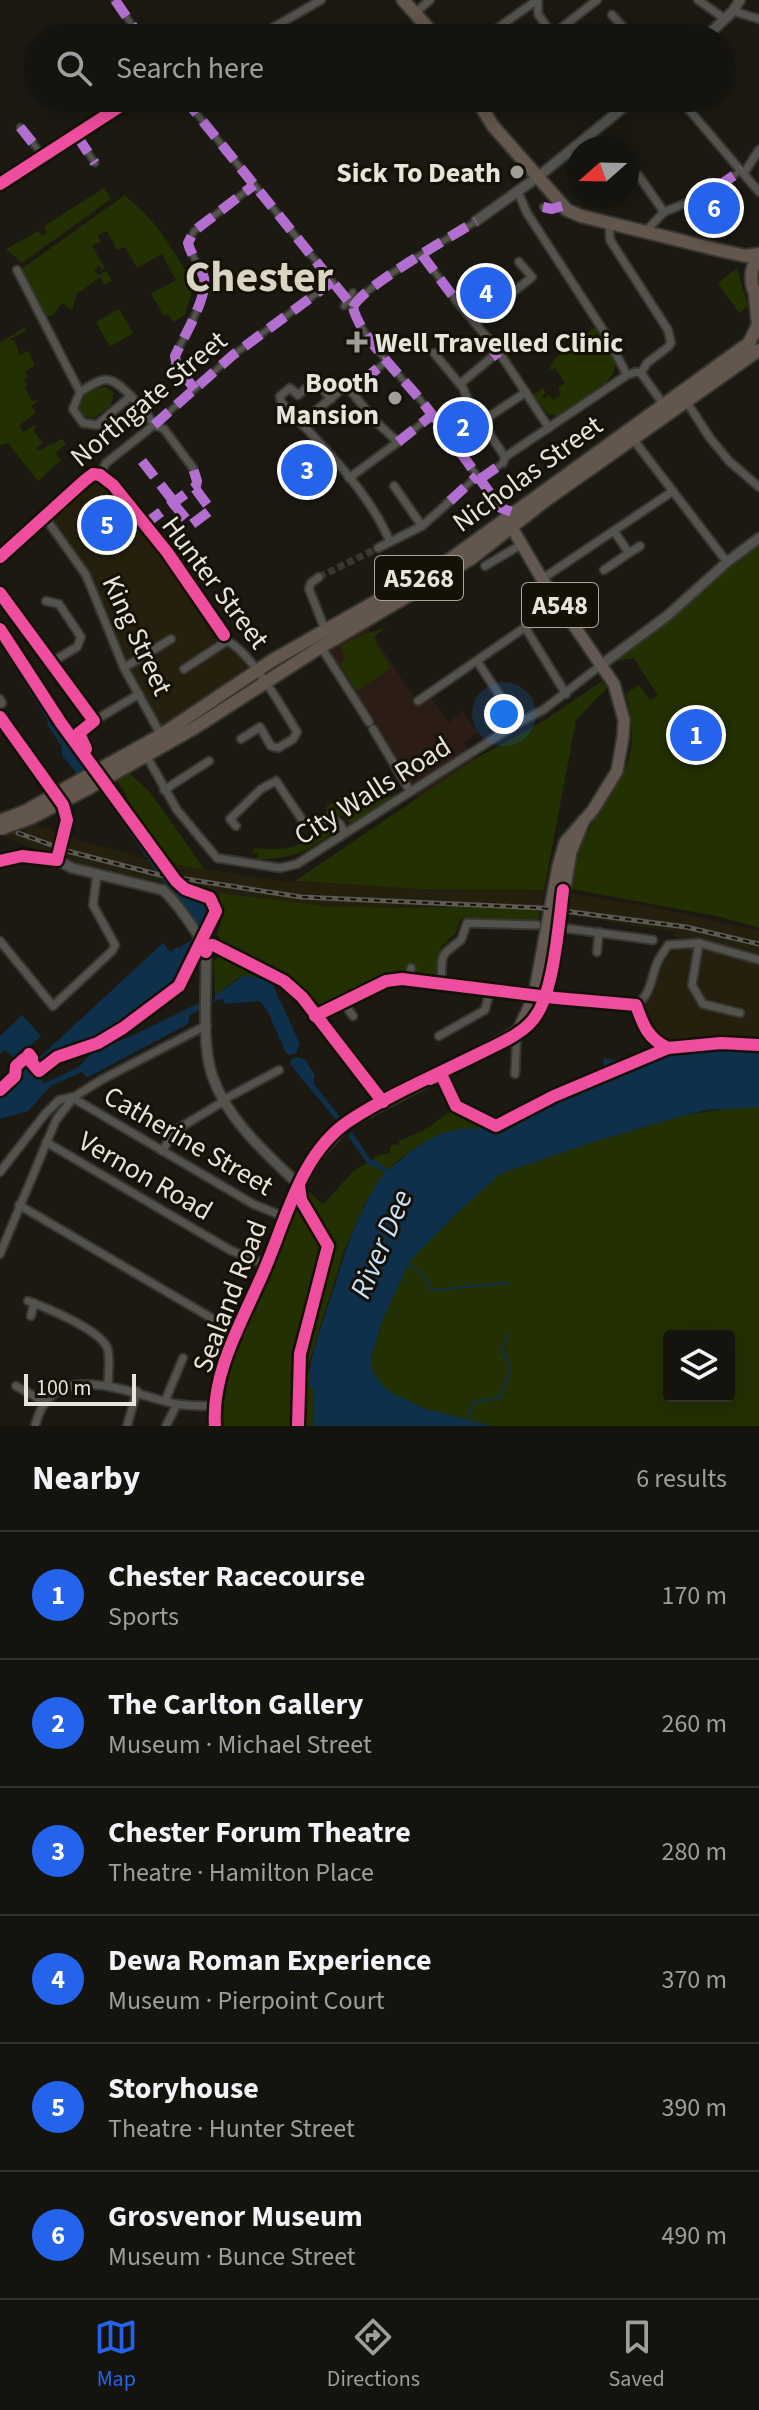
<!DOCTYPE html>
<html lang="en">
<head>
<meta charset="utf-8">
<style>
  :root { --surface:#14130e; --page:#1d1c17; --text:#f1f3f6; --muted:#9d9e9e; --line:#33322e; --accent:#2563eb }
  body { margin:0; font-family:"Source Sans 3",sans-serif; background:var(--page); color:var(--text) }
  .controls { position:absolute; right:24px; bottom:24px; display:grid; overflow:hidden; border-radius:8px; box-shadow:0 4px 20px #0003 }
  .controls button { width:72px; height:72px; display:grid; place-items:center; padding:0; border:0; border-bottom:2px solid var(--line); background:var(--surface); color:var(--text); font:40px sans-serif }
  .compass { position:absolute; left:567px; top:136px; width:72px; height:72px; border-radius:50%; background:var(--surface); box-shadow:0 4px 20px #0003; rotate:250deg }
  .scale { position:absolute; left:24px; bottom:20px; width:112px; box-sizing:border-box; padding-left:8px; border:4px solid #e7e4db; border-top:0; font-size:22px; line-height:28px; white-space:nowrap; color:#e7e4db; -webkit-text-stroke:6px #161106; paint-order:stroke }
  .you { position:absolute; left:504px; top:714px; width:28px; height:28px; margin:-20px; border:6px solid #fff; border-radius:50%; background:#1a73e8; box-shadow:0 0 0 12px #1a73e833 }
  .badge { display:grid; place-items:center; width:52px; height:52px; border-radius:50%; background:var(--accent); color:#fff; font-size:26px; font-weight:700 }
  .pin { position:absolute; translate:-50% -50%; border:4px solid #fff; box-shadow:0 2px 8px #0006 }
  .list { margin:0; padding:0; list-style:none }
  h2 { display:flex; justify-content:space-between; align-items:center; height:104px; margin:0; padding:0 32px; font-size:34px }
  h2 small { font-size:26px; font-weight:400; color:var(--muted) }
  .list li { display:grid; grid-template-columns:52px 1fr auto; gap:24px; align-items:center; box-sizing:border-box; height:128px; padding:0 32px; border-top:2px solid var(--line) }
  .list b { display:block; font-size:30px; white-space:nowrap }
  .list p { margin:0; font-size:26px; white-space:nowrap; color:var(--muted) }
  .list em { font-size:26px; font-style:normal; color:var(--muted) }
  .icon { flex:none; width:44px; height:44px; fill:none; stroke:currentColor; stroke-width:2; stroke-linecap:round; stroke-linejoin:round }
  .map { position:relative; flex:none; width:759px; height:1426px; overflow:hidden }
  .search { position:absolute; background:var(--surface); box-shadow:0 4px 20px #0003; left:24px; right:24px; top:24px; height:88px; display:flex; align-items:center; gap:20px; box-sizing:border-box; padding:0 28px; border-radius:44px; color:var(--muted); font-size:30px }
  .sheet { height:872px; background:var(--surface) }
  nav { display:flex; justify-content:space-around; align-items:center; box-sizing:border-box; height:112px; border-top:2px solid var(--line); background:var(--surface); font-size:22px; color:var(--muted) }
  nav a { display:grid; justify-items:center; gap:4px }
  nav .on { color:var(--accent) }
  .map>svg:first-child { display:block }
  .built { fill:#25200e }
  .education { fill:#2b1c15 }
  .green { fill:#233002; fill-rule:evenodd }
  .water { fill:#0e304a }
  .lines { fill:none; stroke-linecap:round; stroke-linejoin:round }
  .stream { stroke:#0e304a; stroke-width:2 }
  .pedestrian-tunnel { stroke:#3a3730; stroke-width:5; stroke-dasharray:5 2.5; stroke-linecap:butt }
  .minor-tunnel { stroke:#3a3730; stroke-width:7; stroke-dasharray:7 3.5; stroke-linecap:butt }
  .pedestrian-casing { stroke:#363530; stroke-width:9 }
  .minor-casing { stroke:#363530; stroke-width:11 }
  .tertiary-casing { stroke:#363530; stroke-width:13 }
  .primary-casing { stroke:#363530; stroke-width:15 }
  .trunk-casing { stroke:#363530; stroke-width:16 }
  .pedestrian { stroke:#54524c; stroke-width:5 }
  .minor { stroke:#54524c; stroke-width:7 }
  .tertiary { stroke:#54524c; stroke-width:9 }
  .primary { stroke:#645951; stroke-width:11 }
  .trunk { stroke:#63564d; stroke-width:12 }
  .rail-casing { stroke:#5c5a56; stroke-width:5 }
  .rail { stroke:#161106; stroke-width:2; stroke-dasharray:6; stroke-linecap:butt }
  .tertiary-bridge-casing { stroke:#363530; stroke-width:13; stroke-linecap:butt }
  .trunk-bridge-casing { stroke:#363530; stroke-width:16; stroke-linecap:butt }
  .tertiary-bridge { stroke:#54524c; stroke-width:9 }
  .trunk-bridge { stroke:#63564d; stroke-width:12 }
  .quiet { stroke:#b36fd0; stroke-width:10; stroke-dasharray:20 10; stroke-linecap:butt }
  .cycleway-casing { stroke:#161106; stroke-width:17 }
  .cycleway { stroke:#ef4d9e; stroke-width:12 }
  .poi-dot { fill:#a09d95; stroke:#161106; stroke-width:3 }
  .labels { text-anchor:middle; stroke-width:6; stroke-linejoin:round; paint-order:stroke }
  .shield { fill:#161106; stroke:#a8a59b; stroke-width:2 }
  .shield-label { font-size:26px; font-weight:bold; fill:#e7e4db }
  .poi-label { font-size:28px; font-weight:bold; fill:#e7e4db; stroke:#161106; text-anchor:end }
  .street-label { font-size:28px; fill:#e7e4db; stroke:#161106 }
  .water-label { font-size:30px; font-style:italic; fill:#c7e2fc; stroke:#161106 }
  .town-label { font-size:44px; font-weight:bold; fill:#dad4c3; stroke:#161106 }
</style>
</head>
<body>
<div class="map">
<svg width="759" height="1426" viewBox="0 0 759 1426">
  <rect width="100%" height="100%" fill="#1b1912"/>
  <g class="built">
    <polygon points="103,476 167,552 212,618 240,651 247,666 159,734 137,695 95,593 44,516 89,477"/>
    <polygon points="0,810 60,833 56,849 45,853 0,835"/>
    <polygon points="70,837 149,860 165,883 70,861 66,855"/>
    <polygon points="171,864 284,881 417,889 544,890 540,911 461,906 406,908 325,906 223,895 185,886"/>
    <polygon points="569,893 652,907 759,931 759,1050 706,1047 678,1051 675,1040 658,1040 651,1034 644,1006 652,997 658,969 675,949 674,932 566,915"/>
  </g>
  <polygon class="education" points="367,626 414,697 426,690 448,723 463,711 478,733 464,742 475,759 545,720 601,682 608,687 575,721 544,890 307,876 418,798 326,648"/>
  <g class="green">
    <polygon points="104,188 111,199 22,263 6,249 38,231 42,236 47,232 44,226"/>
    <path d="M125 195C132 203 141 209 148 217 166 236 180 262 194 285L185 315 173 322 168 314 164 316 151 294 176 280 162 254 137 268 125 247 117 250 107 231 98 236 101 241 92 246 105 268 102 270 99 266 93 270 98 275 106 271 112 281 105 285 100 277 77 294 72 310 62 303 53 315 45 318 20 270Z"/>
    <polygon points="737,268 748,307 739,313 718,283"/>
    <polygon points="119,309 133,333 110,347 96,322"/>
    <polygon points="25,327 27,330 9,340 14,340 20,355 28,351 35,366 25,371 28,377 24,379 27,386 25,387 32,401 39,400 31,406 36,412 19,426 23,432 34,425 36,428 33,430 43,443 36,448 38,451 62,439 66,444 55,453 60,460 68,454 38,481 8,443 0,445 0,343"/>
    <path d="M596 327C602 338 616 354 615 367 615 383 572 406 559 416L548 414 533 395 543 388 546 393 542 396 544 399 549 395 553 400 561 395 558 388 565 383 555 368 548 372C560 346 573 342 596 327Z"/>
    <path d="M106 387 114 393 110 407 93 418 83 416 79 408C82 394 92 388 106 387Z"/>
    <path d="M759 543V928L721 917 571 889C574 873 576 856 583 841 612 780 646 772 626 694L639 685 650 700 658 696 634 658 616 661 668 621Z"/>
    <path d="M386 627 373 638 391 668 356 691 340 664 345 659 341 646C358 635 368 634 386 627Z"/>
    <polygon points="601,682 608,687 575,721 576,728 574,731 544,890 417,889 295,881 475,759 545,720"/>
    <polygon points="127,771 150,792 205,870 177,865 153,844 132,817 126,794 115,778"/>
    <path d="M348 793C363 803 380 802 395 794L398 797 352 826 344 817 326 812 327 806Z"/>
    <path d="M329 826 333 832C309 852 287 860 257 859L258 854 253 853 254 848C271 850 292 850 307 841 315 835 320 829 329 826Z"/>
    <polygon points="217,893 325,906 406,908 461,906 540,911 539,922 461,918 456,932 441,947 436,975 433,978 417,977 415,965 407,964 404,973 383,976 316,1010 294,983 223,943 217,934 224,914"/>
    <polygon points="219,956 226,956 274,981 262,977 238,978 215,995 214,961"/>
    <path d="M744 1106 759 1107V1426H492L426 1409 394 1395 383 1386 371 1369V1358L382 1321 410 1261 457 1213 500 1174 590 1143 685 1115ZM669 1336H729V1396H669Z"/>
    <path d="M456 1108 465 1116 496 1128C484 1131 471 1127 458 1130 430 1135 409 1152 387 1170L373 1159 378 1155 390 1153V1147L394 1144 397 1146 400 1141 427 1128Z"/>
    <polygon points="367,1163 385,1172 365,1203 345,1249 308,1366 313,1389 314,1426 219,1426 226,1373 296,1201 306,1189 323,1205 354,1170"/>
  </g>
  <g class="water">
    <polygon points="0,629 105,789 176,884 185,890 207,898 214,911 196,943 197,946 178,985 100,1038 52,1057 35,1073 41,1073 43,1078 42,1082 45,1083 79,1067 93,1051 134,1035 203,1001 203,1008 190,1015 188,1024 90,1076 86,1077 82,1072 51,1086 28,1111 0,1119 0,1093 25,1070 6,1050 0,1054 0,1036 22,1015 41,1036 19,1055 29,1067 163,943 170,952 177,947 179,948 194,938 195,927 99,789 77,774 62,755 62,747 47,724 48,721 0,644"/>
    <polygon points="245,975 271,981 300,1044 296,1053 290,1055 286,1053 267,1010 259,1001 225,1004 223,998 214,1002 215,995"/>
    <path d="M706 1047 759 1050V1107L707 1110 685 1115 590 1143 500 1174 457 1213 410 1261 382 1321 371 1358V1369L383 1386 395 1395 426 1409 492 1426H314L313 1390 309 1387C308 1358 320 1331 329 1303 344 1257 356 1211 385 1172L368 1164 348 1136 352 1132 371 1160 373 1159 388 1170C410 1152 431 1133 461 1129 478 1127 491 1130 506 1124L511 1126 524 1120 529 1114 605 1078 603 1058 619 1061 630 1067 661 1054Z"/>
    <polygon points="297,1057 306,1060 315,1076 313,1083 341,1118 337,1121 290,1064 292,1059"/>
  </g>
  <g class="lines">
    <g class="stream">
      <polyline points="408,1265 424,1276 432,1290 509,1283"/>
      <polyline points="468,1419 474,1402 500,1397 511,1369 506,1356 501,1352 508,1334"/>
    </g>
    <polyline class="pedestrian-tunnel" points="427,262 434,271"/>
    <polyline class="minor-tunnel" points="319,577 378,548"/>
    <defs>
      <g id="pedestrian">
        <polyline points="115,0 141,38"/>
        <path d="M184 98 353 307C359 336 404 379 423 403 450 437 475 473 501 508L512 512"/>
        <polyline points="20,127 44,157"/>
        <polyline points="77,136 95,163"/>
        <polyline points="0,184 133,98"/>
        <polyline points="717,187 742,170"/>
        <polyline points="543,207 552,209 561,207"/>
        <polyline points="434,271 455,299"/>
        <polyline points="344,306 353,292"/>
        <path d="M353 307C364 285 450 238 475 222"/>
        <polyline points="362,381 387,361"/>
        <path d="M195 389 177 368 175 356C183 338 208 297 204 278 200 266 191 255 188 243L194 231 254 185"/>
        <polyline points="154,425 233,355 332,282"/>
        <polyline points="398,442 432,415"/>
        <polyline points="480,479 503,463"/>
        <polyline points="450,501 477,476"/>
      </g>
      <g id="minor">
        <polyline points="538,0 538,14 554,37"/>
        <polyline points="698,0 725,19"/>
        <polyline points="733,11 759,19"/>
        <polyline points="415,13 430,0"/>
        <polyline points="612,15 633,38"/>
        <polyline points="552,35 597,0"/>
        <polyline points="255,38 321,0"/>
        <polyline points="408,38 425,23"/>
        <polyline points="484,38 537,0"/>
        <polyline points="679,98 759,192"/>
        <polyline points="744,173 759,150"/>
        <polyline points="639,176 664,212"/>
        <polyline points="518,192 527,213 605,333 627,375"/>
        <polyline points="609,223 610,240 668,330 671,343 668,347 647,363 641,373"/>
        <polyline points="645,232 664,212 699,198 717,187"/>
        <polyline points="17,270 80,392"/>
        <polyline points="455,299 499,352 549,428"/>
        <polyline points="475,323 532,277 519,262"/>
        <polyline points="434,353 463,388 470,405 505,457"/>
        <polyline points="641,373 666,408"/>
        <polyline points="460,384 492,357"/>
        <path d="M131 396C109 374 105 376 80 392L73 409 83 423 97 425 131 396 135 401"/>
        <path d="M331 399 316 380 298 395 290 388 280 396 281 402C318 441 370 492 390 542"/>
        <polyline points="686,401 710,438 729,461 759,487"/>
        <polyline points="144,410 154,425"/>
        <polyline points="481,422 526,392"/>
        <polyline points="301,423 342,389 351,391 362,381"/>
        <polyline points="154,425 164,429 193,468"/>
        <polyline points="633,439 727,562"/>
        <polyline points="503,463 505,457 627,375 636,372 641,373"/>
        <path d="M100 475C124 487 215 613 227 641 250 651 283 709 297 732L293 739 278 748 271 746 260 727 241 739"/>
        <polyline points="100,475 106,463 154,425"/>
        <polyline points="349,478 398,442 374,420 351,391"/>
        <polyline points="394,486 422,526"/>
        <polyline points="44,516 86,575 124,668 161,735"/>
        <polyline points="614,531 629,553 640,546"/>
        <polyline points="378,548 422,526 450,501"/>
        <polyline points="0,557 84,481 93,474 100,475"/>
        <polyline points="485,566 522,544"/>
        <polyline points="604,570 629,553"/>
        <polyline points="319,577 311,583 309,589 326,632"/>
        <polyline points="542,579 673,491"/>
        <polyline points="0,593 94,721 139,694"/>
        <polyline points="46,601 59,604 81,637 77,647 52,662"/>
        <polyline points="526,629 566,694"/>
        <polyline points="321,647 369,722"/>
        <polyline points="477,661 518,723"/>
        <polyline points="124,668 171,639"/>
        <polyline points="184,669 227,641"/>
        <polyline points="0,699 2,703 0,704"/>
        <polyline points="418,701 559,604"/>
        <polyline points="373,729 410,791"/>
        <polyline points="146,755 177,810 217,858 280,868 297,864 518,723 543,710 601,665"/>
        <polyline points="164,790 209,761"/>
        <polyline points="236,826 230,819 261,789 276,781 303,821 315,822 331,817 340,824 345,833"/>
        <polyline points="0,861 22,856 57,860"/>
        <polyline points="556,927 653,940"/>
        <polyline points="0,941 53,1006 112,951 115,945 93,905 97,874"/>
        <polyline points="699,943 692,985 703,1004 740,1013"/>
        <polyline points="597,952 599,932"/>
        <polyline points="409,980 411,968"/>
        <path d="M425 982 556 998 636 1005C651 995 651 978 657 963 660 956 665 951 668 945L699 943 759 960"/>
        <path d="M441 984C443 954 437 958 461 940L467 923 537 925"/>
        <polyline points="344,1003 353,1016"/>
        <polyline points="315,1016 386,981 402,979 418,981"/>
        <polyline points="439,1036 485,1010 490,990"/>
        <polyline points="515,1074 517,1031"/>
        <polyline points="73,1098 253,1204 285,1217"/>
        <polyline points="223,1100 279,1070"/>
        <polyline points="46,1142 230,1250 266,1265"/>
        <polyline points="162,1151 176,1130 224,1101"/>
        <polyline points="0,1172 45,1114 59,1100 72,1097"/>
        <polyline points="19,1205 237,1333"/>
        <polyline points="0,1254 56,1120 74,1097 101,1080 207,1025"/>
        <path d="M28 1301C47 1308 98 1329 107 1347 111 1357 108 1375 108 1386"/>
        <polyline points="31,1316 34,1303"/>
        <polyline points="16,1386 45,1402"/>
        <polyline points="165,1401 183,1358"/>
        <path d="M35 1426C37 1419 40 1409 45 1403 74 1364 140 1397 176 1404 188 1406 202 1406 214 1406"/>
        <polyline points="127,1426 137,1391"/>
        <polyline points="166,1426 177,1404"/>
      </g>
      <g id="tertiary">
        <polyline points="705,38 733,11 740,0"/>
        <polyline points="476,221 539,176 635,98"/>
        <polyline points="601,665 667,616 727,562 759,538"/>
        <polyline points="0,717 63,805 67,820 65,835"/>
        <path d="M59 856 57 860 72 868 163 890C176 902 201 936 206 952 207 988 201 1042 212 1075 227 1120 266 1153 299 1185"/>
        <polyline points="204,946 213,945 284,981 302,997 383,1102"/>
      </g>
      <g id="primary">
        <polyline points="508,521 542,579 614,684 624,720 623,737 617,771 593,810 565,842 558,866 534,996 518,1031"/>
        <polyline points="215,1426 214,1406 222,1369 299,1185 316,1155 347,1122 502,1041 531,1022 541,1005 550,974 571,852 584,820"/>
      </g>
      <g id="trunk">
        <polyline points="403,0 437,38"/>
        <polyline points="476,98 493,126 567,210 581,216 723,251 746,256 759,254"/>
        <path d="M759 256C749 270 749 286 759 300"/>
        <polyline points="82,779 161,735 273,660 449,560 749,343 758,325 755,295"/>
        <polyline points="87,789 196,727 319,648 472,558 546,500 759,350"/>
      </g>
    </defs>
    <use href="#pedestrian" class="pedestrian-casing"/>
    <use href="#minor" class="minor-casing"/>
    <use href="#tertiary" class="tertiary-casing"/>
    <use href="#primary" class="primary-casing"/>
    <use href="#trunk" class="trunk-casing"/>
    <use href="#pedestrian" class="pedestrian"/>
    <use href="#minor" class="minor"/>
    <use href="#tertiary" class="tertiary"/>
    <use href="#primary" class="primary"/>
    <use href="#trunk" class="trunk"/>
    <defs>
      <g id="rail">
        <polyline points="18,833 57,847"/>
        <polyline points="67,851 160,875 301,897 541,908 686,927 759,944"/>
      </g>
    </defs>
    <use href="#rail" class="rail-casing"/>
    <use href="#rail" class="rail"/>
    <defs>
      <polyline id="tertiary-bridge" points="59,856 65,835"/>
      <g id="trunk-bridge">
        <polyline points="0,821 26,811 82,779"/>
        <polyline points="0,829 33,817 87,789"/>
      </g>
    </defs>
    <use href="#tertiary-bridge" class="tertiary-bridge-casing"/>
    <use href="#trunk-bridge" class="trunk-bridge-casing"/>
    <use href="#tertiary-bridge" class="tertiary-bridge"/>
    <use href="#trunk-bridge" class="trunk-bridge"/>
    <g class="quiet">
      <polyline points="115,0 141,38"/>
      <path d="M184 98 353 307C359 336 404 379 423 403 450 437 475 473 501 508L512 512"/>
      <polyline points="20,127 44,157"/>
      <polyline points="77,136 95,163"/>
      <polyline points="717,187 742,170"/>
      <polyline points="543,207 552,209 562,206"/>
      <polyline points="422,255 455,299"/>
      <path d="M353 307C363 286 451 237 476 221"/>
      <polyline points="492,357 499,352"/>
      <polyline points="362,381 387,361"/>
      <path d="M195 389 177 368 175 356C183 338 208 297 204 278 200 266 191 255 188 243L194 231 254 185"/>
      <polyline points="154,425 233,355 332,282"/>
      <polyline points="398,442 432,415"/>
      <polyline points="142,461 174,502"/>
      <polyline points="480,479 503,463"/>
      <polyline points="450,501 477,476"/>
      <polyline points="173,503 191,525 211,510 194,487"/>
      <polyline points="145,524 196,486 197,481 193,468"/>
    </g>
    <defs>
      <g id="cycleway">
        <polyline points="0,184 133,98"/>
        <polyline points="100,475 113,485 167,552 224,635"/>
        <polyline points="0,557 84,481 93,474 100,475"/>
        <polyline points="0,593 94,721 79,733 86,749"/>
        <polyline points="0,629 61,723 176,881 185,889 210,898 216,911 179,986 123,1028 98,1043 57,1057 39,1071 27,1057 29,1054 32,1058 30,1060 24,1059 16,1066 15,1076 0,1090"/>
        <polyline points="0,717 63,805 67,820 57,860 22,856 0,861"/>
        <polyline points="206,952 204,946 213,945 284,981 302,997 383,1102"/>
        <path d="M315 1016 386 981 402 979 556 998 636 1005C643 1025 648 1039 668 1048"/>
        <polyline points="430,1079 441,1074 456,1106 496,1126 554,1096 668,1048 721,1043 759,1045"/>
        <path d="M215 1426C211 1370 245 1317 266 1266 287 1217 301 1153 349 1121 387 1096 431 1077 472 1057 493 1046 525 1035 537 1014 554 988 559 922 563 890"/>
        <polyline points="298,1426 300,1354 328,1246 301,1200 299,1185"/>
      </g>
    </defs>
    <use href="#cycleway" class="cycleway-casing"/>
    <use href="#cycleway" class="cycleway"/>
  </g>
  <g class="poi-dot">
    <circle cx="517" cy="172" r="8"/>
    <path d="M353 330h8v8h8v8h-8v8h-8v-8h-8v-8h8z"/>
    <circle cx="395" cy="398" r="8"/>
  </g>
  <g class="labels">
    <g class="shield">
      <rect x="375" y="556" width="88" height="44" rx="6"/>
      <rect x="522" y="583" width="76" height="44" rx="6"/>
    </g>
    <g class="shield-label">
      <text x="419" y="587">A5268</text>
      <text x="560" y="614">A548</text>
    </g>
    <g class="poi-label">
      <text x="501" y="182">Sick To Death</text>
      <text x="375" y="352" text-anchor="start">Well Travelled Clinic</text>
      <text x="379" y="392">Booth<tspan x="379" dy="32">Mansion</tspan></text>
    </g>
    <g class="street-label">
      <text transform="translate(148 398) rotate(-40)" y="10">Northgate Street</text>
      <text transform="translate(527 473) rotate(-36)" y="10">Nicholas Street</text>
      <text transform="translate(216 582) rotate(53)" y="10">Hunter Street</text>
      <text transform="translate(138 635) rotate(65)" y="10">King Street</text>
      <text transform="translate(372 790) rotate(-32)" y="10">City Walls Road</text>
      <text transform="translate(189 1140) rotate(30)" y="10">Catherine Street</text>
      <text transform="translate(146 1175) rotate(30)" y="10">Vernon Road</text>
      <text transform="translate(229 1296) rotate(-69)" y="10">Sealand Road</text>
    </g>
    <g class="water-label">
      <text transform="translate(381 1244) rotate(-67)" y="10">River Dee</text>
    </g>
    <g class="town-label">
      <text x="259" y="291">Chester</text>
    </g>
  </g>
</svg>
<div class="controls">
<button><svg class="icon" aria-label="layers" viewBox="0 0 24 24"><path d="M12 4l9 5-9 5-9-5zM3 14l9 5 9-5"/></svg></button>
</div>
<svg class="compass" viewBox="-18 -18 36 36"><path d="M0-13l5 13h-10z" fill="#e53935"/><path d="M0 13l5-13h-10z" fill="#9d9e9e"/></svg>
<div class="scale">100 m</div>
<div class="you"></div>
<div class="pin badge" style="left:696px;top:735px">1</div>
<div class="pin badge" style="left:463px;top:427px">2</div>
<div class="pin badge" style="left:307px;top:470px">3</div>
<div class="pin badge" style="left:486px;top:293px">4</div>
<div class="pin badge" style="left:107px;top:525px">5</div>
<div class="pin badge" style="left:714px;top:208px">6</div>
<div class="search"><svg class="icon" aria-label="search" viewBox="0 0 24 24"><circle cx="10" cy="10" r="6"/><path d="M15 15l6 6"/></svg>Search here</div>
</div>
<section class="sheet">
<h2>Nearby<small>6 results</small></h2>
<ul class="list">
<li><span class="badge">1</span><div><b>Chester Racecourse</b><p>Sports</p></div><em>170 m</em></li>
<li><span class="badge">2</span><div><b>The Carlton Gallery</b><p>Museum · Michael Street</p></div><em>260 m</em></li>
<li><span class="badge">3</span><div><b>Chester Forum Theatre</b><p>Theatre · Hamilton Place</p></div><em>280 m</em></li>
<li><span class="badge">4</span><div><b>Dewa Roman Experience</b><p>Museum · Pierpoint Court</p></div><em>370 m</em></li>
<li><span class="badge">5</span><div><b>Storyhouse</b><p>Theatre · Hunter Street</p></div><em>390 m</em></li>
<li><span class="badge">6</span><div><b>Grosvenor Museum</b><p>Museum · Bunce Street</p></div><em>490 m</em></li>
</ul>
</section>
<nav>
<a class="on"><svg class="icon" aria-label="map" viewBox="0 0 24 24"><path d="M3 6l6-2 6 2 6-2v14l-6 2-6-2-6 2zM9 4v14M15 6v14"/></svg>Map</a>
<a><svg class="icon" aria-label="directions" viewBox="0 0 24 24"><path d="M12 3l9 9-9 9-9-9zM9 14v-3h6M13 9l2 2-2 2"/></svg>Directions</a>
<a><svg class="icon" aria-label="saved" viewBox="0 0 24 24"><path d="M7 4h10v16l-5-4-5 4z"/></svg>Saved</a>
</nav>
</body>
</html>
